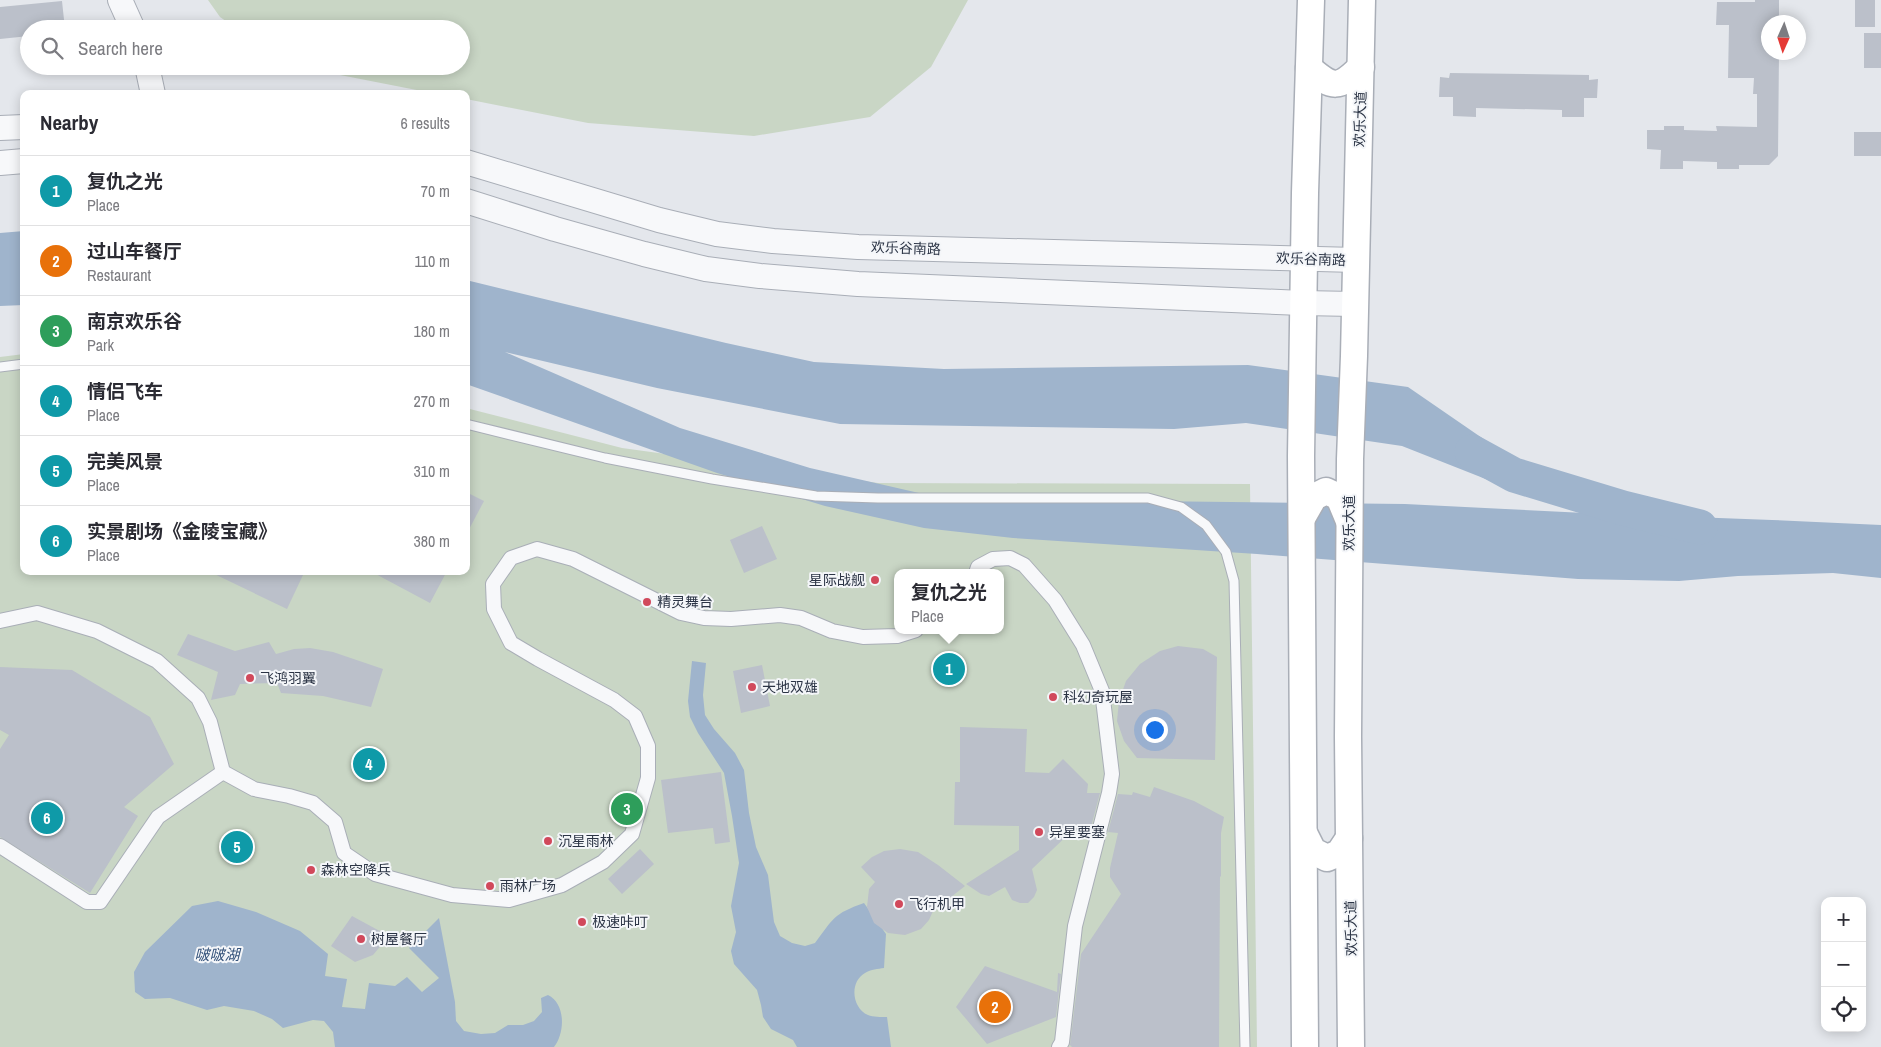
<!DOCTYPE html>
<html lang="en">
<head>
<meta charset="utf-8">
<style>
  :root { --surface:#fff; --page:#f7f7f7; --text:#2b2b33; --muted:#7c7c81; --line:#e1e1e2; --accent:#0f766e }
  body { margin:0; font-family:"Archivo Narrow","Noto Sans SC",sans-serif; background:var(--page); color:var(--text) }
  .controls { position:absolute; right:15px; bottom:15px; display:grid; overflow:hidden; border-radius:10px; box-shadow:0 2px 12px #0003 }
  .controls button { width:45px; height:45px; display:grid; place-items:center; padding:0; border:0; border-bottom:1px solid var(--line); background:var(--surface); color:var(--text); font:25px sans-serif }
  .compass { position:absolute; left:1761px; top:15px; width:45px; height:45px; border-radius:50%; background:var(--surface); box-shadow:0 2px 12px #0003; rotate:183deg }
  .you { position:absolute; left:1154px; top:729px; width:18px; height:18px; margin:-12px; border:4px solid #fff; border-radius:50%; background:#1a73e8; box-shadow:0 0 0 8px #1a73e833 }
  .badge { display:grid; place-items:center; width:32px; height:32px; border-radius:50%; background:var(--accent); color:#fff; font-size:16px; font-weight:700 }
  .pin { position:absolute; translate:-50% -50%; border:2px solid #fff; box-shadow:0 1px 5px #0006 }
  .popup { position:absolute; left:894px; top:569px; width:110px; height:65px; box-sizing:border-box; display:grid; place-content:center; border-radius:10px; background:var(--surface); filter:drop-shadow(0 1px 4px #0005); font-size:16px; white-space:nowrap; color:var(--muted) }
  .popup b { font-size:19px; color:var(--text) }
  .popup::after { content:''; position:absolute; left:50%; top:100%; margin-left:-10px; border:10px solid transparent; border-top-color:var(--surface) }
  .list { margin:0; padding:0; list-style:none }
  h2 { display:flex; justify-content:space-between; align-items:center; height:65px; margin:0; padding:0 20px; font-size:21px }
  h2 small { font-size:16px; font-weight:400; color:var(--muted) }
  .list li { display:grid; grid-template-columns:32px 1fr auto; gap:15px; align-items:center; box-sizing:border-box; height:70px; padding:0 20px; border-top:1px solid var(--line) }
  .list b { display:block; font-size:19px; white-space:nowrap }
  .list p { margin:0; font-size:16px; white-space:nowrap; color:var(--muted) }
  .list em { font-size:16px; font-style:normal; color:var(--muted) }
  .icon { flex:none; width:28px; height:28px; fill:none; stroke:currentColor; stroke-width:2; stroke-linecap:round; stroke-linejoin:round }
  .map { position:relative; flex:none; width:1881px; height:1047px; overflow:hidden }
  .search { position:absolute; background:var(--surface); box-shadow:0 2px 12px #0003; left:20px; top:20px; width:450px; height:55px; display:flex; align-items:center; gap:12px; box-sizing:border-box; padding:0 18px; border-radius:28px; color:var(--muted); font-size:19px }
  .panel { position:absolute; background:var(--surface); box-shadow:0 2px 12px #0003; left:20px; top:90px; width:450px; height:485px; border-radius:10px }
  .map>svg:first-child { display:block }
  .green { fill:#c9d6c5; fill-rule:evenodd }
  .water { fill:#9fb4cc }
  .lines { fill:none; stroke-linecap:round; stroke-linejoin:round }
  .river { stroke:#9fb4cc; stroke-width:35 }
  .building { fill:#bbc0ca }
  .service-casing { stroke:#a9aeb7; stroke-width:11 }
  .pedestrian-casing { stroke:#a9aeb7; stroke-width:16 }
  .tertiary-casing { stroke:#a9aeb7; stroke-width:26 }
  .secondary-casing { stroke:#a9aeb7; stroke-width:29 }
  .service { stroke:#f7f8fa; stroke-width:9 }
  .pedestrian { stroke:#f7f8fa; stroke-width:14 }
  .tertiary { stroke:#f7f8fa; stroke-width:24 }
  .secondary { stroke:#fff; stroke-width:26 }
  .poi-dot { fill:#d1495b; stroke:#f4f6f9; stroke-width:2 }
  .labels { text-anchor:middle; stroke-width:4; stroke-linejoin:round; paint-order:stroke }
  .street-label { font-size:14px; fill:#2b3445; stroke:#f4f6f9 }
  .poi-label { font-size:14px; fill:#2b3445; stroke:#f4f6f9; text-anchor:start }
  .water-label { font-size:15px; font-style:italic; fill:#34527a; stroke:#f4f6f9 }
</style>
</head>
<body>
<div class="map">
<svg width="1881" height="1047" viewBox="0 0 1881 1047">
  <rect width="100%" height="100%" fill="#e4e7ec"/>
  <g class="green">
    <polygon points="208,0 968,0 931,67 870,117 754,136 588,123 466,99 466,94 437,94 294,66 461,66 461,29 237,29 220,17"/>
    <path d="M24 354V571H466V408L622 448 878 483 1250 484 1257 1047H0V357ZM898 573H1000V630H898Z"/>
  </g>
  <g class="water">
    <polygon points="24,231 24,305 0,306 0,233"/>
    <polygon points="466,280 726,343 814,362 944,369 1248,365 1408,387 1517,462 1511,489 1402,446 1246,423 1174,429 840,424 657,388 505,352 680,428 810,468 919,493 1060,500 1405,504 1585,513 1772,520 1881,525 1881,578 1833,573 1738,576 1679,581 1578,579 1257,554 1013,538 924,528 825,506 717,473 466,384"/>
    <path d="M692 661 706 663 703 695 705 715 714 729 735 753 744 770 749 813 756 847 768 875 774 922 780 936 792 943 805 946 815 943C834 918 833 914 864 903L886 934 884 968C878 969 871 969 865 973 849 982 852 1008 868 1015 873 1017 881 1017 887 1017L891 1047H797L793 1040 771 1029 763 1017 761 1005 757 990 734 964 731 951 736 932 731 906 739 863 732 816 724 773 698 733 690 717 688 701Z"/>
    <path d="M218 901 256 912 300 931 328 954 325 976 347 979 342 1007 365 1009 369 983 395 986 407 977 422 992 439 978 409 948 439 918 455 1002 456 1021 464 1031 481 1034 495 1033 508 1025H523L534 1021 542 1012 541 998 548 995C566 1004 565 1033 554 1047H335L333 1032 324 1021 313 1020 283 1028 272 1019 254 1011 224 1006 207 1010 170 998 145 999 135 992 134 972 145 952 192 906Z"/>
  </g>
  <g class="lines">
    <polyline class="river" points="1472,452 1514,475 1623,508 1700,527"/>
  </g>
  <g class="building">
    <polygon points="1755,0 1779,0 1779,22 1768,22 1768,52 1779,52 1778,156 1769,165 1739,165 1739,169 1717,169 1717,162 1683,161 1683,169 1660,169 1661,150 1647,149 1647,130 1664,130 1664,126 1684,126 1684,130 1717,131 1716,126 1757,127 1757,94 1753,94 1754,78 1728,78 1729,25 1716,25 1717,2 1755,2"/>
    <rect x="1855" y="0" width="20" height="27"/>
    <polygon points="62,1 65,29 29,29 29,36 0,39 0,7"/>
    <rect x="1864" y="33" width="17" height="35"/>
    <polygon points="1450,73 1589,75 1589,80 1598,79 1597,98 1584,98 1584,117 1562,117 1562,110 1476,108 1476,117 1453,116 1453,97 1439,97 1440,77 1449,78"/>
    <rect x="1854" y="132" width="27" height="24"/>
    <polygon points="466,492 484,501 466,535"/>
    <polygon points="762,526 777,559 744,573 730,540"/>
    <polygon points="208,571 295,571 303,575 287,609"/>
    <polygon points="370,571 447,571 430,603"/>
    <polygon points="188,634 235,651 269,642 276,654 294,649 310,648 333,652 383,669 371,707 323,696 281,693 277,683 240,684 235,695 211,700 218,672 177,655"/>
    <polygon points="1178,646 1203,649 1217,657 1215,760 1137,758 1124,741 1117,721 1119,701 1126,681 1140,664 1160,651"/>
    <polygon points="762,665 770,706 741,713 733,671"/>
    <polygon points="0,667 72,670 150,717 174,764 124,807 138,816 90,893 0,837 0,749 9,735 0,730"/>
    <polygon points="960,727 1027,729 1025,772 1049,773 1063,759 1088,784 1087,793 1100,793 1090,831 1073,830 1032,869 1037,890 1034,897 1028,903 1020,903 1012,900 1005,887 989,896 981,894 966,884 1019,850 1019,826 954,825 955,782 960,782"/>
    <polygon points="721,772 730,842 715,844 713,828 668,833 661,780"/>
    <polygon points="1154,787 1194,801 1224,817 1221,833 1221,877 1220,876 1219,1047 1072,1047 1070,1045 1081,954 1121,894 1110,877 1110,868 1118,833 1108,832 1118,794 1132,795 1133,792 1150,797"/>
    <polygon points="640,849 654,864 622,894 608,879"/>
    <polygon points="900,849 918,852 938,865 965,886 933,911 929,920 921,929 905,935 888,933 874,923 867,907 869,889 875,882 861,867 872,857 884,851"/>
    <polygon points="352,916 389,936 373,955 355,962 331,946"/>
    <polygon points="985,966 1057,992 1058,973 1061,974 1056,1017 987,1044 956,1007"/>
  </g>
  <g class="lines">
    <defs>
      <g id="service">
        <polyline points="0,367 24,364"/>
        <polyline points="466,424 605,458 712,479 816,496 878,498 1148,498 1181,507 1206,525 1226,552 1234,581 1245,1047"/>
      </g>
      <g id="pedestrian">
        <polyline points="976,573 978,567 993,559 1010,558 1024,565 1055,600 1083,645 1102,691 1112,774 1109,793 1075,926 1062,1042 1059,1047"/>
        <polyline points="0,621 37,613 97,631 157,661 198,698 210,722 223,772 254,789 289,796 313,803 335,822 344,853 375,874 452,895 509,900 562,885 603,862 632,834 648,778 648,746 635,716 614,700 538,659 511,643 494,609 493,584 511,558 537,549 573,559 681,613 704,618 731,619 780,615 801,618 832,631 863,637 897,636 916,630"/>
        <polyline points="0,846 87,902 100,902 158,817 223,772"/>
      </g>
      <g id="tertiary">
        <polyline points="120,0 133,29"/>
        <polyline points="147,66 153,94"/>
        <polyline points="0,128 24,127"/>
        <polyline points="466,162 659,220 717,234 773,241 858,247 1356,260"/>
        <polyline points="0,163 24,161"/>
        <polyline points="466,201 555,229 644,254 706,269 760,276 858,284 1302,303 1354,304"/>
      </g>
      <g id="secondary">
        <path d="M1309 68C1333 89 1339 89 1361 67"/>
        <polyline points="1302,518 1314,497 1326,491 1339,497 1349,521"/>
        <polyline points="1304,833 1313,851 1327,858 1339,853 1349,838"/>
        <polyline points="1305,1047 1301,456 1305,193 1311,0"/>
        <polyline points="1351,1047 1348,737 1350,459 1354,356 1362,0"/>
      </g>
    </defs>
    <use href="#service" class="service-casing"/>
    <use href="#pedestrian" class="pedestrian-casing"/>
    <use href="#tertiary" class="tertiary-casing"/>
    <use href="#secondary" class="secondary-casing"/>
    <use href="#service" class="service"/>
    <use href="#pedestrian" class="pedestrian"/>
    <use href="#tertiary" class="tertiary"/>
    <use href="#secondary" class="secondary"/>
  </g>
  <g class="poi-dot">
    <circle cx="875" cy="580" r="5"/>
    <circle cx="647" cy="602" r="5"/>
    <circle cx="250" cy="678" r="5"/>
    <circle cx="752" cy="687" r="5"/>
    <circle cx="1053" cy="697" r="5"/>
    <circle cx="1039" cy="832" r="5"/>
    <circle cx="548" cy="841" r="5"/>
    <circle cx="311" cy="870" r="5"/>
    <circle cx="490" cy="886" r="5"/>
    <circle cx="899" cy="904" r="5"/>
    <circle cx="582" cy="922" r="5"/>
    <circle cx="361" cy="939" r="5"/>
  </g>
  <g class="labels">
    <g class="street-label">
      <text transform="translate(1360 119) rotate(-88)" y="5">欢乐大道</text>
      <text transform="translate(906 248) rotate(2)" y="5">欢乐谷南路</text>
      <text transform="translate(1311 259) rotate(2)" y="5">欢乐谷南路</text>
      <text transform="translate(1349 523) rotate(-90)" y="5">欢乐大道</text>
      <text transform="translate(1351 928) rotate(-91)" y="5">欢乐大道</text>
    </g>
    <g class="poi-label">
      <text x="865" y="585" text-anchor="end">星际战舰</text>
      <text x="657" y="607">精灵舞台</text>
      <text x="260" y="683">飞鸿羽翼</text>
      <text x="762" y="692">天地双雄</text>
      <text x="1063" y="702">科幻奇玩屋</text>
      <text x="1049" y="837">异星要塞</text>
      <text x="558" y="846">沉星雨林</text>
      <text x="321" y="875">森林空降兵</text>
      <text x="500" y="891">雨林广场</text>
      <text x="909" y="909">飞行机甲</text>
      <text x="592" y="927">极速咔叮</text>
      <text x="371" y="944">树屋餐厅</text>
    </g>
    <g class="water-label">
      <text x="217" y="960">啵啵湖</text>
    </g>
  </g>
</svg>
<div class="controls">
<button>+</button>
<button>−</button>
<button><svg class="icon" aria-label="locate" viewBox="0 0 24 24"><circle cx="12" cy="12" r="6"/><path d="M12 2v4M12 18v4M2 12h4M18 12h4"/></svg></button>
</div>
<svg class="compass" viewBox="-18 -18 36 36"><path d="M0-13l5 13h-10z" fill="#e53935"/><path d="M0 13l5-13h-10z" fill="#7c7c81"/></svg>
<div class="you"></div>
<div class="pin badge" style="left:949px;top:669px;background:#0f9aa8">1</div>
<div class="popup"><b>复仇之光</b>Place</div>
<div class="pin badge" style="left:995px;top:1007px;background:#e8710a">2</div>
<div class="pin badge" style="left:627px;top:809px;background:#2e9e5b">3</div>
<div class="pin badge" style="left:369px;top:764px;background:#0f9aa8">4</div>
<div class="pin badge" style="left:237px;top:847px;background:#0f9aa8">5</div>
<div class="pin badge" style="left:47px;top:818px;background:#0f9aa8">6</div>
<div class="search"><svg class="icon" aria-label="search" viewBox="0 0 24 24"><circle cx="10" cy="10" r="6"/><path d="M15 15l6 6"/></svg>Search here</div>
<section class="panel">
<h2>Nearby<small>6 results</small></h2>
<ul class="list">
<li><span class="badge" style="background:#0f9aa8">1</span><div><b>复仇之光</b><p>Place</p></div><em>70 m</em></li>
<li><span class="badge" style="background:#e8710a">2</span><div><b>过山车餐厅</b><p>Restaurant</p></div><em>110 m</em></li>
<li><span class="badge" style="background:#2e9e5b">3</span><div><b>南京欢乐谷</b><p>Park</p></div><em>180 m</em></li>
<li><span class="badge" style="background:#0f9aa8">4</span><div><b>情侣飞车</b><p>Place</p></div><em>270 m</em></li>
<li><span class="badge" style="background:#0f9aa8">5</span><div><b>完美风景</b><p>Place</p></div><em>310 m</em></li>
<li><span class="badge" style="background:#0f9aa8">6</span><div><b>实景剧场《金陵宝藏》</b><p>Place</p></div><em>380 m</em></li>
</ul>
</section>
</div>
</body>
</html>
